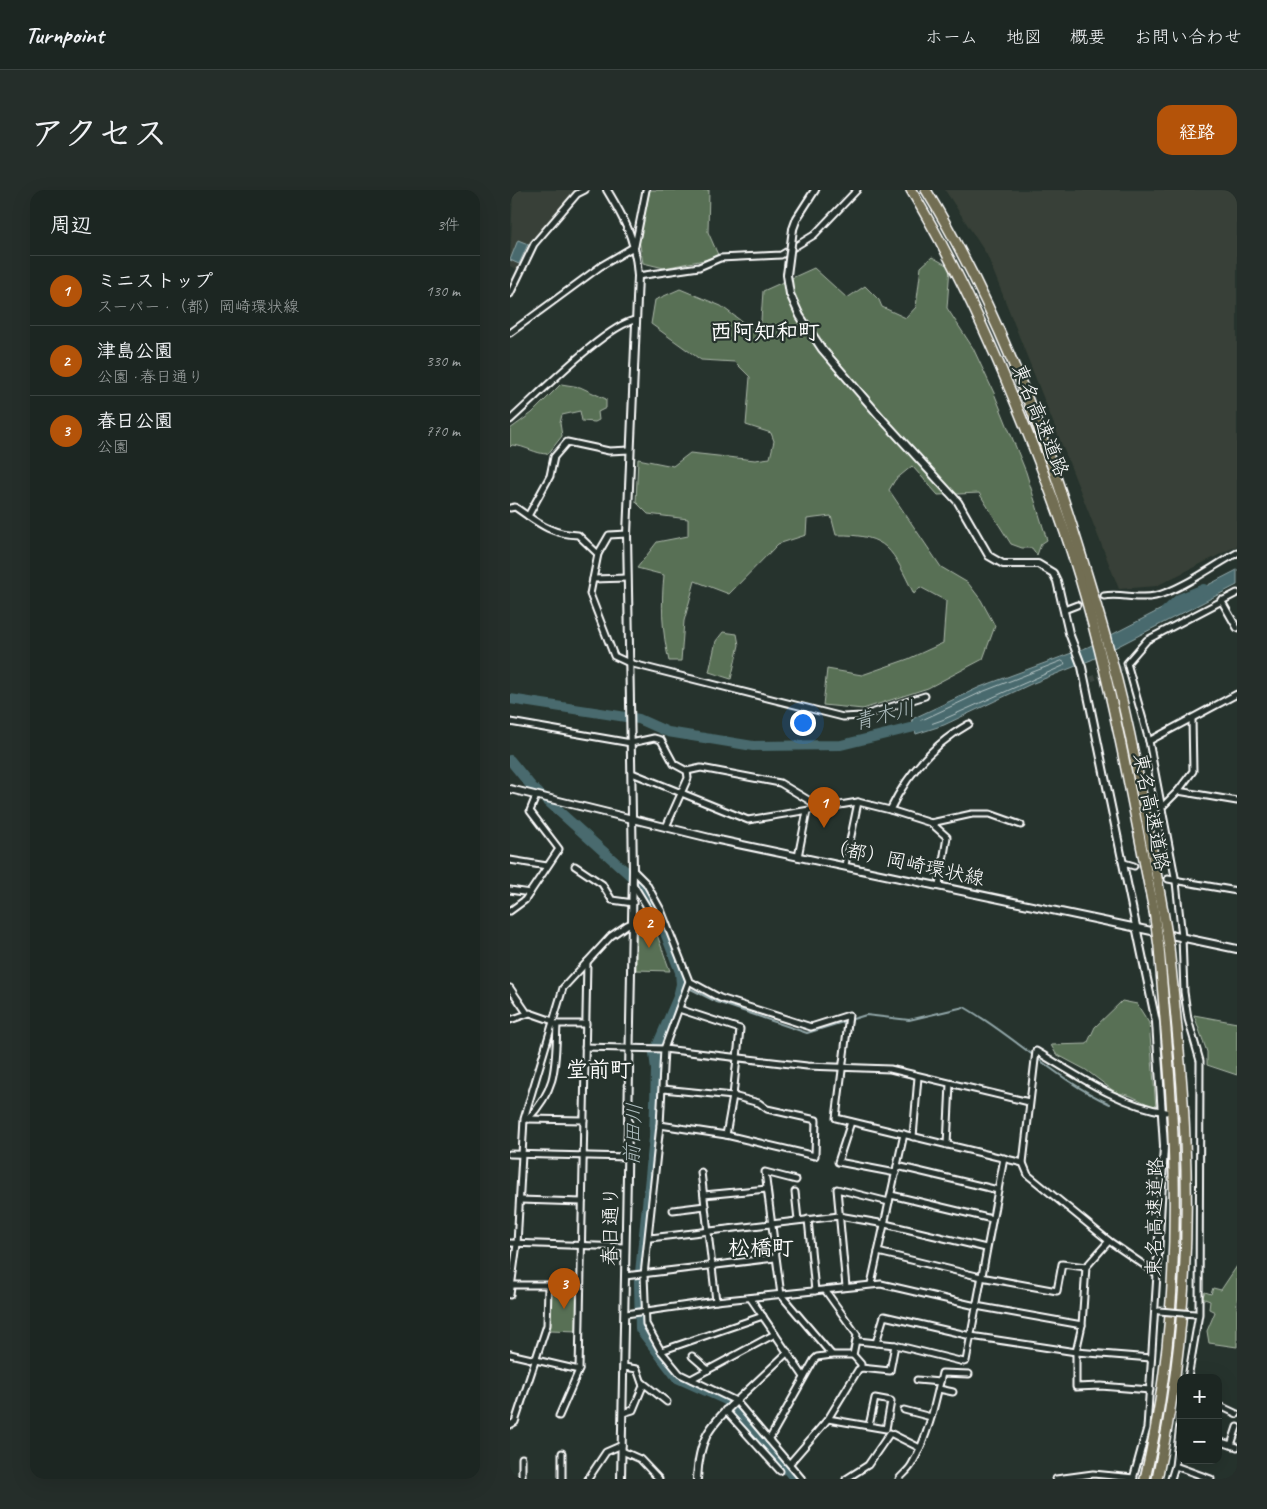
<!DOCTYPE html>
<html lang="ja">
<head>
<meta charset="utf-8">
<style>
  :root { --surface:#1c2622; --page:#252e2a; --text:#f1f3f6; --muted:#a0a5a5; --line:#3a4340; --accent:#b45309 }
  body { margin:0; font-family:Caveat,"Klee One",sans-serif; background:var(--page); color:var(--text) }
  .controls { position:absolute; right:15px; bottom:15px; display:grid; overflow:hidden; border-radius:10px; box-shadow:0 5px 20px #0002 }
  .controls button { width:45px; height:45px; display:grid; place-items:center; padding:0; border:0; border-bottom:1px solid var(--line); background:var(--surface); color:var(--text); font:25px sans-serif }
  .you { position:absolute; left:292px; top:532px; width:18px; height:18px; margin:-12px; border:4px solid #fff; border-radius:50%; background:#1a73e8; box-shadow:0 0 0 8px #1a73e833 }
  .badge { display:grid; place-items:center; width:32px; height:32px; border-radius:50%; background:var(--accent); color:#fff; font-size:16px; font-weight:700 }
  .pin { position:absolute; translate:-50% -41px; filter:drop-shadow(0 1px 2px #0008) }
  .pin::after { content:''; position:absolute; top:26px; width:18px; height:15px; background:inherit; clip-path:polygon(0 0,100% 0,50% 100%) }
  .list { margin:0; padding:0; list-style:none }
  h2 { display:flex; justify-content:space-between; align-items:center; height:65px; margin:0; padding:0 20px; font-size:21px }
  h2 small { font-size:16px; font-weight:400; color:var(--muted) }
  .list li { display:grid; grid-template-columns:32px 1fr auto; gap:15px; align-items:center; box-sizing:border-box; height:70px; padding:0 20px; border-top:1px solid var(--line) }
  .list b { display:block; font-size:19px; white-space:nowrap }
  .list p { margin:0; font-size:16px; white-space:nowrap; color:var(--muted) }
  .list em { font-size:16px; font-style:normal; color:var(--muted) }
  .map { position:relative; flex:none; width:727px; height:1289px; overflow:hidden; border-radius:15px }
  header { display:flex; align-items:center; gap:30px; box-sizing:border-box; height:70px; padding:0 25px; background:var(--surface); border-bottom:1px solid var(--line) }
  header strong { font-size:24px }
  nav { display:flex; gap:28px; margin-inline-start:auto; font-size:18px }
  .intro { display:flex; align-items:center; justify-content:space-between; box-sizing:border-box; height:120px; padding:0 30px }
  h1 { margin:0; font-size:35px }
  .button { padding:12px 22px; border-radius:15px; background:var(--accent); color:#fff; font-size:18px; font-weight:700 }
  main { display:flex; gap:30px; padding:0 30px }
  aside { flex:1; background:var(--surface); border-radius:15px; box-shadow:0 5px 20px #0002 }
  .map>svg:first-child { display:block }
  .built { fill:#384137 }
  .green { fill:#587055; stroke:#acb8aa }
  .water { fill:#486b6e; stroke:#91a6a8 }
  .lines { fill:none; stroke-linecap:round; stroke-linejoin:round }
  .shore { stroke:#b6c4c5; stroke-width:1 }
  .stream { stroke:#91a6a8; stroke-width:2 }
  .river { stroke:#486b6e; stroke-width:10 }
  .minor-tunnel { stroke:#3c4742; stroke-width:5; stroke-dasharray:5 2.5; stroke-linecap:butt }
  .minor-casing { stroke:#fff; stroke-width:9 }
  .tertiary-casing { stroke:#fff; stroke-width:10 }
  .motorway-casing { stroke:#fff; stroke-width:12 }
  .minor { stroke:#26332d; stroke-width:5 }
  .tertiary { stroke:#26332d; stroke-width:6 }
  .motorway { stroke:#726e52; stroke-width:9 }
  .minor-bridge-casing { stroke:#fff; stroke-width:9; stroke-linecap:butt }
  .tertiary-bridge-casing { stroke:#fff; stroke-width:10; stroke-linecap:butt }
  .motorway-bridge-casing { stroke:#fff; stroke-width:12; stroke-linecap:butt }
  .minor-bridge { stroke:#26332d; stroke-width:5 }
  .tertiary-bridge { stroke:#26332d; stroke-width:6 }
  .motorway-bridge { stroke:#726e52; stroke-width:9 }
  .labels { text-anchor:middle; stroke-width:4.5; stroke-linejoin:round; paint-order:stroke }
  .street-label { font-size:20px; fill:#fff; stroke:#26332d }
  .water-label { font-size:21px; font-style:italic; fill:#adbcbe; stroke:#26332d }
  .quarter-label { font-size:22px; font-weight:bold; fill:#fff; stroke:#26332d }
</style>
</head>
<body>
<header>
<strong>Turnpoint</strong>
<nav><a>ホーム</a><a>地図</a><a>概要</a><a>お問い合わせ</a></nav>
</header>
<div class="intro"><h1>アクセス</h1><a class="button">経路</a></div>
<main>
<aside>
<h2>周辺<small>3件</small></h2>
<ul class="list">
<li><span class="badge">1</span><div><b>ミニストップ</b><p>スーパー · （都）岡崎環状線</p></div><em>130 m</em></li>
<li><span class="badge">2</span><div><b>津島公園</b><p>公園 · 春日通り</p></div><em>330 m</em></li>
<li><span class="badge">3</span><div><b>春日公園</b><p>公園</p></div><em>770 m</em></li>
</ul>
</aside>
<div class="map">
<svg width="727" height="1289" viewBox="0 0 727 1289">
  <rect width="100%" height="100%" fill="#26332d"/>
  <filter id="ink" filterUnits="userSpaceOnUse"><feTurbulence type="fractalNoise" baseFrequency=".02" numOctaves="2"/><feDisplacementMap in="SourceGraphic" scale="10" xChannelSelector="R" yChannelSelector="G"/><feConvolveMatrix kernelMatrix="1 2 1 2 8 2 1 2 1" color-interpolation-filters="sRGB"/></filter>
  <g filter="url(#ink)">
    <g class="built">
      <polygon points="3,0 69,0 22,51 8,80 0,76"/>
      <polygon points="435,0 727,0 727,356 646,396 609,399 477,65"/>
    </g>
    <g class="green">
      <polygon points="140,0 199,0 198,42 209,67 154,78 133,73 129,50"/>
      <path d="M422 67 440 77 437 118 463 158 484 203 516 282 537 350 531 354 527 365 522 358H512L501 354 469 303 428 305 402 276 385 290 379 300 431 377 458 393 471 410 485 436 473 469 418 498 353 519 313 515 317 479 352 485 398 469 433 453 436 411 410 397 404 404C382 360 379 344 326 345L321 326 297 329 296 345 268 354 219 404 185 391 174 431 171 471H159C152 442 151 415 154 385L127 378 147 352 178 346V329L138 324 126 312 128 269 163 276 180 263 245 270 260 268 264 251 261 243 236 235 240 187 225 172 191 170 141 134 145 110 170 99 211 116 250 145 253 101 304 78 337 108 355 96 369 110 372 117 396 128 406 117 411 77Z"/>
      <path d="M51 194 70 197 96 209V218L88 222 89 230 85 232 72 231 70 221 52 225 50 233 52 246 38 264C25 264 16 256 2 255L0 257V239L22 223Z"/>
      <polygon points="213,442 227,444 229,455 221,489 199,482 206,451"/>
      <polygon points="141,728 160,781 126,780 126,736"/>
      <polygon points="612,811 627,814 639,833 646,918 621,906 605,902 576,880 546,864 541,855 577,854 585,837"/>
      <polygon points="684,825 727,833 727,885 697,875 697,862"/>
      <polygon points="727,1076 727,1157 699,1153 697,1141 705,1122 699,1119 700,1111 692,1108 695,1102 701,1104 703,1098 711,1100"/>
      <polygon points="69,1097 68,1141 40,1140 40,1098"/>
    </g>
    <g class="water">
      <polygon points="8,50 18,54 9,74 0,70"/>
      <polygon points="727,380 727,395 581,470 521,494 434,535 406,544 402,529 470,497 578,457"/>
    </g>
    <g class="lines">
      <polygon class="shore" points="552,471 555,473 553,476 432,530 412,537 409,536 410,531 472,502"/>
      <path class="stream" d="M171 794 207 812 297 843 356 825 399 830 454 817C505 846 546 890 600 914"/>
      <g class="river">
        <polyline points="655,422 669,409 694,399"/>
        <polyline points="0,509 129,529 158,542 243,556 331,555 417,534"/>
        <polyline points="0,570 22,597 133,697 149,727 170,782 171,794 168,807 144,863 146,880 144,948 129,1092 130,1139 167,1188 216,1210 226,1218 285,1289"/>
      </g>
      <g class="minor-tunnel">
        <polyline points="581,489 613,478"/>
        <polyline points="661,922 682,922"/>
      </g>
      <defs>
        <g id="minor">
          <polyline points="128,86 189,77 210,68 271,65 304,45 347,0"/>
          <polyline points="0,104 24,54 67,4 75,0"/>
          <polyline points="0,143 91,76 125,56 136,0"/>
          <path d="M0 230C25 208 98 133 126 130"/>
          <path d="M0 318 5 317C27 332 39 344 68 345L88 364"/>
          <polyline points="18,326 40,286 44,267 57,252 99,261 120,260"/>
          <polyline points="117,344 99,345 88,364 80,404 104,466 119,473 333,527 352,526 415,506"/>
          <polyline points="83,389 117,388"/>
          <path d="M594 406C611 403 628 410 645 406 671 400 703 376 727 363"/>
          <polyline points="711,410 727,438"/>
          <polyline points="554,420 567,415"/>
          <polyline points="0,532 121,553 144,548 151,550 164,574 177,581 178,588 156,637"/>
          <polyline points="639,551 727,504"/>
          <polyline points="177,581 191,578 270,593 305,614 306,619"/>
          <polyline points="122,583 238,630 348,612 380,620 421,633 462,624 480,624 511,635"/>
          <polyline points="668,601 727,611"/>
          <polyline points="651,618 668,601 683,581 682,529"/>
          <path d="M380 620C398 583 423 554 459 534"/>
          <polyline points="421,633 437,647 429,695"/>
          <polyline points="288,667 297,621"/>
          <polyline points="0,670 37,676"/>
          <polyline points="614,673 624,676"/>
          <polyline points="335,675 348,612"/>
          <polyline points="65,676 92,694 102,710 123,713"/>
          <polyline points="123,680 136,693 151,720 179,791 210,808 301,837 339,825 326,928 513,973"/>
          <polyline points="658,689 727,701"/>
          <polyline points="123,694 142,725"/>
          <polyline points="0,700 20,703"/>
          <polyline points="0,721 15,710 49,659 20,621 26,606"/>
          <polyline points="179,791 154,859 150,935 134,1085 136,1134 151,1161 170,1184 226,1211 292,1289"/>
          <polyline points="0,798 17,823"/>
          <polyline points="169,819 230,839 223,906 216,945"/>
          <polyline points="0,830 20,823 43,831"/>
          <polyline points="45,834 76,834"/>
          <polyline points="75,857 154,859 297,876 380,879 519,912"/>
          <polyline points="17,929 74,930"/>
          <path d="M18 929C48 897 45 876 47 834"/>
          <polyline points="341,932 328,972 386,983"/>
          <polyline points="150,935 216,945 305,966 306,930 257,919 249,913 223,906 153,899"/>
          <polyline points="403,947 408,887"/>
          <polyline points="437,955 440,894"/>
          <polyline points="0,964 119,967"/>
          <polyline points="387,976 488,1000"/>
          <polyline points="191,982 206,1111"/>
          <polyline points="285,1002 288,1030"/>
          <polyline points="194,1005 257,999"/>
          <polyline points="381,1005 482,1029"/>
          <polyline points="10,1010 72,1012"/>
          <polyline points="163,1020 195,1016"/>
          <polyline points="298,1029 305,1101"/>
          <polyline points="140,1048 329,1026 375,1034 476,1058"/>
          <polyline points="0,1053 115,1057"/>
          <polyline points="368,1062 471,1087 547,1101 552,1074 576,1077"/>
          <polyline points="115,1086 265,1068"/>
          <polyline points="361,1094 394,944"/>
          <polyline points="0,1095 70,1095"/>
          <polyline points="336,1097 327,999 379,1012"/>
          <polyline points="315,1100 347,1145 343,1165 351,1174 351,1178"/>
          <polyline points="0,1105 7,1054 14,929 53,798 101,746 117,735 151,720"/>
          <polyline points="241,1109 294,1187"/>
          <polyline points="116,1124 206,1111 371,1094 466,1116 572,1135"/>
          <polyline points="348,1151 385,1155 454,1172 456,1171 494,968"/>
          <polyline points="366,1153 374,1126 461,1146 566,1162 572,1135 576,1077 599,1051"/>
          <polyline points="151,1161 253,1126"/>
          <polyline points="0,1164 69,1180"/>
          <polyline points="322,1165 343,1165"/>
          <polyline points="182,1166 198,1180"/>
          <polyline points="678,1188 689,1124 690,871 678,829 674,802 672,747 666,692 639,551 617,473 637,450 727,403"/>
          <polyline points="181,1189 265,1144"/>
          <polyline points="407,1190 430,1192"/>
          <polyline points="132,1192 157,1212"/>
          <polyline points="429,1199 443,1202"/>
          <polyline points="640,1200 591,1196 566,1197 566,1162 641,1168"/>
          <polyline points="226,1211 278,1162"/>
          <polyline points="708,1215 727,1224"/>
          <polyline points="215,1220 270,1281"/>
          <polyline points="394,1220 421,1227"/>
          <polyline points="113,1223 123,1220 133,1196 127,1179 114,1177"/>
          <polyline points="49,1226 69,1180 77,772"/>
          <polyline points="318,1229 376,1239 381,1211 365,1208 359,1236"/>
          <polyline points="0,1235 5,1232 37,1135 38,1096"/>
          <polyline points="259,1250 304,1170 307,1167 322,1165 271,1105 255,982 286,990"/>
          <polyline points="708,1251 727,1257"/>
          <polyline points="721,1255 727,1237"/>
          <polyline points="112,1261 130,1269 149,1289"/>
          <polyline points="12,1268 12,1289"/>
          <polyline points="280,1273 318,1229 348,1180 351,1178 380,1181 385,1155"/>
          <polyline points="665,1276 701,1289"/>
          <polyline points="52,1289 52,1263"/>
          <polyline points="78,1289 96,1262 112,1255"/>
          <polyline points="336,1289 358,1275 380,1243 410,1258"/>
          <path d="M389 1289C393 1284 399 1280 402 1274 418 1247 425 1214 432 1183L459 1184"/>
          <polyline points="546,1289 583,1284 624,1288"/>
          <path d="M623 1289 637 1238 647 1084 599 1051 518 985 513 973 526 861C567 885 608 915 656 922"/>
          <polyline points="661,1289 665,1276 671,1226"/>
        </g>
        <g id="tertiary">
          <path d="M97 0C115 30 126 50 128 86L117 344 123 680 111 1289"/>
          <polyline points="283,39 287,28 305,0"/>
          <polyline points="277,85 280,104 290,126 312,159 373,230 448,312 479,366 493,374 528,374 543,383 547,391 559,443 572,477 646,832 654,956 647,1084"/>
          <polyline points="0,599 204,649 727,759"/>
          <path d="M187 1289C189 1250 198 1237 226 1211"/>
        </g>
        <g id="motorway">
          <path d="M401 0C447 76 483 156 516 239 542 303 566 368 583 435 608 529 625 626 644 721"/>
          <path d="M416 0C483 110 530 232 568 355 590 426 611 497 625 570 635 620 644 671 653 721"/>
          <path d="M635 1289C658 1190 666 1085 664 984 663 908 655 832 649 757"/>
          <path d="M647 1289C671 1178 680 1063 675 950 673 886 665 821 659 757"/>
        </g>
      </defs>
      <use href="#minor" class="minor-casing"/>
      <use href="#tertiary" class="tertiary-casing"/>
      <use href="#motorway" class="motorway-casing"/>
      <use href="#minor" class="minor"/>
      <use href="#tertiary" class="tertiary"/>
      <use href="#motorway" class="motorway"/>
      <defs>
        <polyline id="minor-bridge" points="649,1121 685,1124"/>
        <polyline id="tertiary-bridge" points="277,85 283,39"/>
        <g id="motorway-bridge">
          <polyline points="644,721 649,757"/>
          <polyline points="653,721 659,757"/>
        </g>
      </defs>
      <use href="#minor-bridge" class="minor-bridge-casing"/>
      <use href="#tertiary-bridge" class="tertiary-bridge-casing"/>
      <use href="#motorway-bridge" class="motorway-bridge-casing"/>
      <use href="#minor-bridge" class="minor-bridge"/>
      <use href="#tertiary-bridge" class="tertiary-bridge"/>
      <use href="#motorway-bridge" class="motorway-bridge"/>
    </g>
  </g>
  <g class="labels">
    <g class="street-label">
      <text transform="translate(531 230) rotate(68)" y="7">東名高速道路</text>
      <text transform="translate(642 622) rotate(79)" y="7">東名高速道路</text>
      <text transform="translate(396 672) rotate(12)" y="7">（都）岡崎環状線</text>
      <text transform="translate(644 1027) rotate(-89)" y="7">東名高速道路</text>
      <text transform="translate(100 1036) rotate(-89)" y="7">春日通り</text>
    </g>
    <g class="water-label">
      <text transform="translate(374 525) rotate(-14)" y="7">青木川</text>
      <text transform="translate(123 944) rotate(-87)" y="7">前田川</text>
    </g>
    <g class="quarter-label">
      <text x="255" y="149">西阿知和町</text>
      <text x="89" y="887">堂前町</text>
      <text x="251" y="1065">松橋町</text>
    </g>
  </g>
</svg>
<div class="controls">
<button>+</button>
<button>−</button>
</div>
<div class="you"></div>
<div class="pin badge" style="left:314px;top:638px">1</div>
<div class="pin badge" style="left:139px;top:758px">2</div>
<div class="pin badge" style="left:54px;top:1119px">3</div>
</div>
</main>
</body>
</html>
